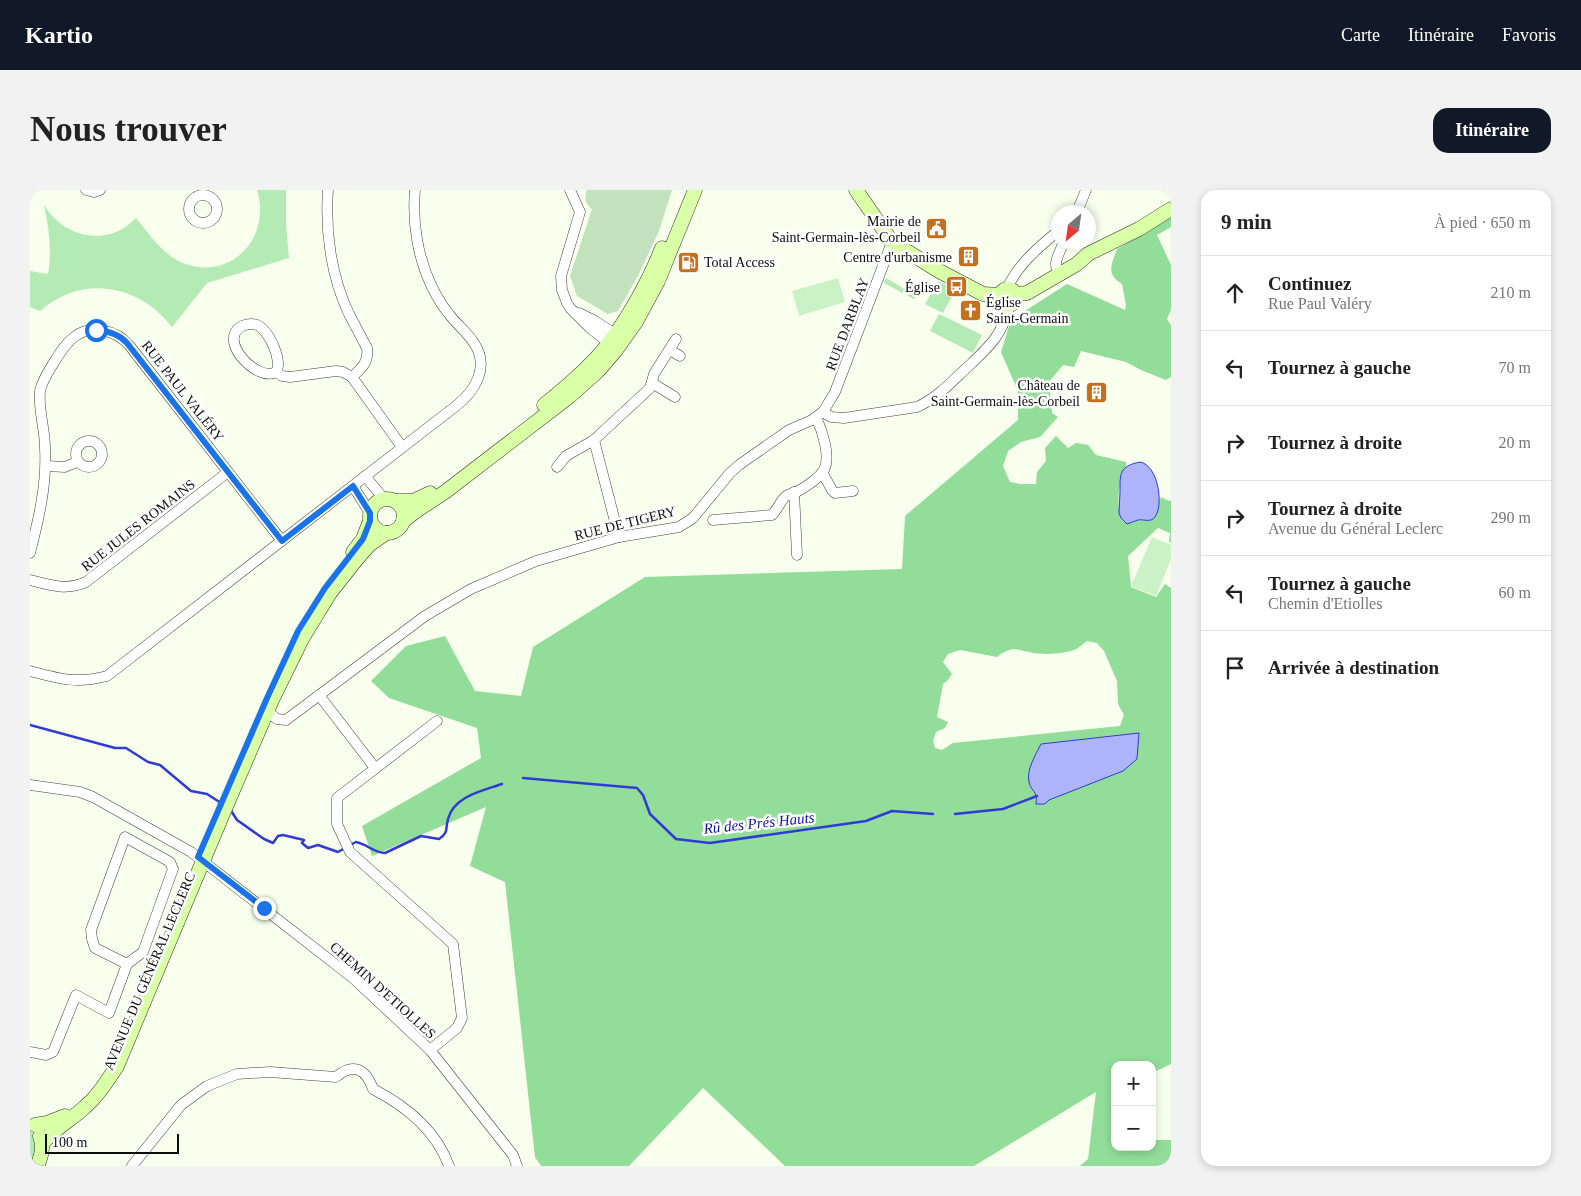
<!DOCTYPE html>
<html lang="fr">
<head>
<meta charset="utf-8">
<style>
  :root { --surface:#fff; --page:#f2f2f2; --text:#222; --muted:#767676; --line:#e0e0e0; --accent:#111827 }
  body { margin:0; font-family:"Times New Roman",serif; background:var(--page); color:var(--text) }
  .controls { position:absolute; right:15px; bottom:15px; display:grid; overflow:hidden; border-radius:10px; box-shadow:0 2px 8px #0003 }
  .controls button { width:45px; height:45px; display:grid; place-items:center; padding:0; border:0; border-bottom:1px solid var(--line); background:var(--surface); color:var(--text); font:25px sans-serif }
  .compass { position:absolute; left:1021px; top:15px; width:45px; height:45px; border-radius:50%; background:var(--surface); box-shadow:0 2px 8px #0003; rotate:209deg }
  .scale { position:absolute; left:15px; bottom:12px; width:134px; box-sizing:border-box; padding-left:5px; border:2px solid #0c0c0c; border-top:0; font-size:14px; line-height:18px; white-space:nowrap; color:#0c0c0c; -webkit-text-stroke:4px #fff; paint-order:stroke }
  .stop { position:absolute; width:15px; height:15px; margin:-11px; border:4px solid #1a73e8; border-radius:50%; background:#fff }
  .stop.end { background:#1a73e8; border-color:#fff; box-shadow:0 1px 5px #0008 }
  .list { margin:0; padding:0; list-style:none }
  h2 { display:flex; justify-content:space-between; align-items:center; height:65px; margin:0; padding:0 20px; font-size:21px }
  h2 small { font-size:16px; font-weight:400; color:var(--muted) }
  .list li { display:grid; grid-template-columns:32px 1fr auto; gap:15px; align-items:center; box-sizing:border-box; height:75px; padding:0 20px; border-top:1px solid var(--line) }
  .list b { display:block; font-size:19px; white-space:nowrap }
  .list p { margin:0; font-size:16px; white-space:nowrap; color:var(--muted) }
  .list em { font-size:16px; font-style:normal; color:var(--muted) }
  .icon { flex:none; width:28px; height:28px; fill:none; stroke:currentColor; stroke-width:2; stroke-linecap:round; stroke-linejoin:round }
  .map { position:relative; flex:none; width:1141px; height:976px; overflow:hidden; border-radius:15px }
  header { display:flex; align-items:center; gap:30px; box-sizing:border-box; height:70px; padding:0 25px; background:var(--accent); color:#fff }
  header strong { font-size:24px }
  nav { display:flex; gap:28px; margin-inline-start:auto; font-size:18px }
  .intro { display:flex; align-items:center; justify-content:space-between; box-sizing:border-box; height:120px; padding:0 30px }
  h1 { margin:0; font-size:35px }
  .button { padding:12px 22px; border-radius:15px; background:var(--accent); color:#fff; font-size:18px; font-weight:700 }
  main { display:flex; gap:30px; padding:0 30px }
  aside { flex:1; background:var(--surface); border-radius:15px; box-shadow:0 2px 8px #0003 }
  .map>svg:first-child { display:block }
  .green { fill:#b4ebb5 }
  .forest { fill:#92dd99; fill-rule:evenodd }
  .cemetery { fill:#c1e2bc }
  .pitch { fill:#cbf2c6 }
  .water { fill:#adb4f9; stroke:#303ad4 }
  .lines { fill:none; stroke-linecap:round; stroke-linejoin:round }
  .stream { stroke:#303ad4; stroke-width:2.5 }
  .street-casing { stroke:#3f3f3f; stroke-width:11 }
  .secondary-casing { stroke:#2e2e2e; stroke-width:15 }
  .street { stroke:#fff; stroke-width:10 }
  .secondary { stroke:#d9ffa7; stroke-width:14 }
  .route { stroke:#1a73e8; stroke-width:6 }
  .labels { text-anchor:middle; stroke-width:5; stroke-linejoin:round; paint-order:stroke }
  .poi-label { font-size:14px; fill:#0c0c0c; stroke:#fff; text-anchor:end }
  .street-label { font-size:14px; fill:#0c0c0c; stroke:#fff }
  .water-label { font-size:15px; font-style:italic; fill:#0f12a5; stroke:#fff }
</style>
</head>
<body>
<header>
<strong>Kartio</strong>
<nav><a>Carte</a><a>Itinéraire</a><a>Favoris</a></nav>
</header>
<div class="intro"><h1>Nous trouver</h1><a class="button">Itinéraire</a></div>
<main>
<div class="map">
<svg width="1141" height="976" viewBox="0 0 1141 976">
  <rect width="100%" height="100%" fill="#f8ffec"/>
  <g class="green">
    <path d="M227 0H256V35L259 68 177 93 142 137C109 94 52 84 10 121L0 117V81L18 84C22 61 19 38 14 15 34 48 78 58 106 28 119 44 133 65 153 73 201 92 242 47 227 0Z"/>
    <polygon points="856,88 886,106 884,109 854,93"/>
    <polygon points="908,91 926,99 913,123 895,114"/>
    <polygon points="909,124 952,145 943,163 900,141"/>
    <path d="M0 939C7 951 7 964 0 976Z"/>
  </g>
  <path class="forest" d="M1141 25V37L1127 45 1141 75V120L1137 129 1141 135V187L1136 190 1111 180 1096 172 1051 161 1044 177 1033 175 1019 192 1022 223 1028 227 1010 247 991 252 978 261 973 276 980 292 990 294H1006L1007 282 1016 271 1015 258 1026 246 1038 258 1046 253 1058 255 1066 265 1096 272V276C1089 284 1086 319 1091 328 1092 331 1095 332 1097 334 1101 333 1105 331 1109 330 1116 329 1124 333 1127 323 1129 318 1128 313 1131 307L1139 311 1141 310V353L1139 352 1140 343 1128 338 1098 366 1101 397 1126 407 1135 394 1141 398V874L1122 883V875H1085V957H1122V950H1141V976H1050L1058 969 1066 902 944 976H755L673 898 599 976H511L505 967 475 692 440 676 456 617 342 666 332 636 451 568 447 538 359 508 341 491 376 456 415 446 445 501 491 506 503 457 615 387 872 379 875 326 988 230V201L971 162 981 130 1037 94 1095 120 1096 115 1092 94C1075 84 1082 74 1087 59L1112 45ZM1057 451 1067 453 1074 461 1087 491 1088 514 1094 525 1090 536 923 553 912 560 905 558 903 551 906 542 915 538 918 532 907 527 913 494 918 490 922 484 913 472 918 464 930 460 967 467C982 455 988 460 1004 463 1015 465 1038 464 1048 458 1051 456 1054 453 1057 451Z"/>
  <path class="cemetery" d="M557 0H642L629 41 609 84 588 121 578 124 547 106 540 86 562 19C555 14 554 8 557 0Z"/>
  <g class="pitch">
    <polygon points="808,88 815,112 769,126 762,101"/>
    <polygon points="1122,347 1141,355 1141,369 1126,406 1101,396"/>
  </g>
  <g class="water">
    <path d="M1110 272C1129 275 1135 320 1123 329 1118 332 1113 329 1108 330 1104 331 1101 333 1097 334L1091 328 1089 323C1089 316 1090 309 1090 302 1090 284 1089 276 1110 272Z"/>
    <path d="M1109 543 1107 569 1093 581 1019 610 1015 614H1006C1008 600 1001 602 999 592 996 580 1006 564 1011 554Z"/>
  </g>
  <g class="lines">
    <g class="stream">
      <polyline points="0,535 85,558 96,558 118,572 130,575 161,601 177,604 191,613"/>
      <polyline points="493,588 607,598 613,605 620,624 646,649 680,653 836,631 862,621 903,624"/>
      <polyline points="200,619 207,630 234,649 243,653 248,646 253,645 274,650 272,653 278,658 288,655 308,662 315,658"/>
      <polyline points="925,624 973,619 1007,606"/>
      <path d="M320 655 326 652C337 654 344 663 355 663L391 646 409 649C419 642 415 640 418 629 424 606 452 601 472 594"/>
    </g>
    <defs>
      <g id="street">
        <polyline points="56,0 64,2 70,0"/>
        <path d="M298 0C295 41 301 86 319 124 325 135 331 147 337 158 339 172 332 178 322 187L372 257"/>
        <polyline points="540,0 550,22 531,86 532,100 537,113 540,118 560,138 579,153"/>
        <circle cx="173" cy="19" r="14"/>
        <polyline points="1047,22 1056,0"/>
        <path d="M1029 84C1022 73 1029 64 1034 52"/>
        <path d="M977 99C987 75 1009 57 1028 41"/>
        <polyline points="549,123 565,131 585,144"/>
        <polyline points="640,160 650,166"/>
        <path d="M246 182C228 193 186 150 212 136 217 134 222 133 227 135 239 140 253 171 246 182L252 186 260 187 306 181 313 182 322 187"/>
        <polyline points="622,193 645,207"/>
        <path d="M793 222 801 227 814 228 887 217C909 207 924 189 942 173 950 165 959 157 966 147 972 138 977 126 980 115"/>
        <circle cx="59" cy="264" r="13"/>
        <polyline points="16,276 35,277 47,272"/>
        <polyline points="527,277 536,266 564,250"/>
        <polyline points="792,282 802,300 805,303 823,301"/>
        <polyline points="335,286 354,309"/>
        <polyline points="323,296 340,323"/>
        <polyline points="764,302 767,365"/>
        <path d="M683 330 742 325C748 319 750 311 756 306 761 303 766 303 770 300 777 296 790 287 794 280 801 266 792 240 786 227"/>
        <polyline points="589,347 564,250 620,198 624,184 646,149"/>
        <path d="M0 363C9 328 17 294 15 258 15 239 8 219 10 201 12 191 18 182 23 174 29 164 35 154 44 147 61 134 86 140 99 155L252 351"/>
        <path d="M0 390C19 395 37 401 56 392L198 282"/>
        <path d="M0 481C30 489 46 494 77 486L426 216C445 201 460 177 444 153 437 142 426 134 419 124 412 116 407 107 402 97 388 68 382 33 385 0"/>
        <polyline points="289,505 345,578"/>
        <polyline points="237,521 247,529 256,530 395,426 441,399 506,371 589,347 649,337 663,328 700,283 709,275 759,240 782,230 793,222 805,202 862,52"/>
        <polyline points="0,595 50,602 63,607 161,662 323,788 400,860 483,965 487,976"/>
        <polyline points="400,860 427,838 432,828 423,754 320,662 307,634 307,608 407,531"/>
        <polyline points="0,862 16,865 23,862 46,805 79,823 97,774 113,762 143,679 140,672 95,647 61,740 62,749 65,758 97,774"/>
        <path d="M102 976 151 915 177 896 207 884 240 882 306 887C323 872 336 879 343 899 376 916 406 940 419 976"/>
      </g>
      <g id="secondary">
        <polyline points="826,0 862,52 909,81 953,104 970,105"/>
        <circle cx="978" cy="107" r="8"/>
        <polyline points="986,104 997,103 1047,74 1058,64 1109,39 1141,19"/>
        <path d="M514 215C534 199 564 173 579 153 599 127 620 89 632 58"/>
        <circle cx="357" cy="326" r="17"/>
        <polyline points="366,311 383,311 400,303"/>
        <polyline points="373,331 389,319 415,302 540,206 568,181 586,160 606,132 628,91 665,0"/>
        <polyline points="323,362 333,349 340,331"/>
        <polyline points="5,935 17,933 35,926"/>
        <path d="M13 953C26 937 41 930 55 917 69 905 77 891 87 876L194 621 242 510 273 447 300 403 326 370 339 355 356 343"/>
        <path d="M7 976C12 966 14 957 10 946"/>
      </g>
    </defs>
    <use href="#street" class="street-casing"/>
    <use href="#secondary" class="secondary-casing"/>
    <use href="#street" class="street"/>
    <use href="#secondary" class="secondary"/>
  </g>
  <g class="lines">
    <path class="route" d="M66 140C78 141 89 144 97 153L252 351 323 296 340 323V331L333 349 295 398 268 441 237 508 168 667 234 718"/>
  </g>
  <defs>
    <symbol id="civic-square" viewBox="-11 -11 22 22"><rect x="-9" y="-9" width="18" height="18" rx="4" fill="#c4701d" stroke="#fff"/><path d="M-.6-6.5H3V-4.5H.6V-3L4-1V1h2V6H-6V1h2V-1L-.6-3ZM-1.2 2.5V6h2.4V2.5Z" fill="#fff"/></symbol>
    <symbol id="building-square" viewBox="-11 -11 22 22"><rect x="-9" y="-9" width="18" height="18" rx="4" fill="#c4701d" stroke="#fff"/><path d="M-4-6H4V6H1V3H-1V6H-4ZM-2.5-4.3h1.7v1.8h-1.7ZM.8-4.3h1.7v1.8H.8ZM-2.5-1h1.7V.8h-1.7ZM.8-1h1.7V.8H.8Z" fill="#fff"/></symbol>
    <symbol id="fuel-square" viewBox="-11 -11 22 22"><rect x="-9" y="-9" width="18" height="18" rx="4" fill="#c4701d" stroke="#fff"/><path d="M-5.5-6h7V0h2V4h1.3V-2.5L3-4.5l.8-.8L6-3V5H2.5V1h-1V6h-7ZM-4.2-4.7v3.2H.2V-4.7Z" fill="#fff"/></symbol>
    <symbol id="bus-square" viewBox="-11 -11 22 22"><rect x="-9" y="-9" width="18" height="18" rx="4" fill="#c4701d" stroke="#fff"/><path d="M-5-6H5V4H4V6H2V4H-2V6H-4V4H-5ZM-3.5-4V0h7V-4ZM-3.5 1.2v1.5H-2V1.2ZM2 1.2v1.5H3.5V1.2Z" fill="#fff"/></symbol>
    <symbol id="church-square" viewBox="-11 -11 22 22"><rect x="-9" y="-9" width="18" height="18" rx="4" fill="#c4701d" stroke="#fff"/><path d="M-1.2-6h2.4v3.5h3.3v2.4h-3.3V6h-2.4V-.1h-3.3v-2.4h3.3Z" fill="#fff"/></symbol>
  </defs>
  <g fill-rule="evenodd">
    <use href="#civic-square" x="894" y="26" width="25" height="25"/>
    <use href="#building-square" x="926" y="54" width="25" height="25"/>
    <use href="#fuel-square" x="646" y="60" width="25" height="25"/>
    <use href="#bus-square" x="914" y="84" width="25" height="25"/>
    <use href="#church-square" x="928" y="108" width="25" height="25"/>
    <use href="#building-square" x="1054" y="190" width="25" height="25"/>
  </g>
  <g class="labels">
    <g class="poi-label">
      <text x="891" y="36">Mairie de<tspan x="891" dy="16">Saint-Germain-lès-Corbeil</tspan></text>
      <text x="922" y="72">Centre d'urbanisme</text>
      <text x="674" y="77" text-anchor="start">Total Access</text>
      <text x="910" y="102">Église</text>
      <text x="956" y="117" text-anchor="start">Église<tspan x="956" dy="16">Saint-Germain</tspan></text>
      <text x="1050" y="200">Château de<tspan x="1050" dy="16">Saint-Germain-lès-Corbeil</tspan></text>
    </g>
    <g class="street-label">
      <text transform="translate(817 134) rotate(-69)" y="5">RUE DARBLAY</text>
      <text transform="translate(153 201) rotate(52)" y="5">RUE PAUL VALÉRY</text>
      <text transform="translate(595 333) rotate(-14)" y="5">RUE DE TIGERY</text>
      <text transform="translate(108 335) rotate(-38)" y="5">RUE JULES ROMAINS</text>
      <text transform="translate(119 781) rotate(-67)" y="5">AVENUE DU GÉNÉRAL LECLERC</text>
      <text transform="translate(353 800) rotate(42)" y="5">CHEMIN D'ETIOLLES</text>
    </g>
    <g class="water-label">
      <text transform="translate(729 633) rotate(-6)" y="5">Rû des Prés Hauts</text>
    </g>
  </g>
</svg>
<div class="controls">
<button>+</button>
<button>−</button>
</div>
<svg class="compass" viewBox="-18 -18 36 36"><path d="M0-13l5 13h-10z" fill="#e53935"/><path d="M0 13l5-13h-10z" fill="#767676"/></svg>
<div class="scale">100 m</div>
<div class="stop" style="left:66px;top:140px"></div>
<div class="stop end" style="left:234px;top:718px"></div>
</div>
<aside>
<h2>9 min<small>À pied · 650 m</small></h2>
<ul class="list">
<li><svg class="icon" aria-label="ahead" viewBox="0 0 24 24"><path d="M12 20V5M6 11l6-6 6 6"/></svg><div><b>Continuez</b><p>Rue Paul Valéry</p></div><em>210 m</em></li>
<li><svg class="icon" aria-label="left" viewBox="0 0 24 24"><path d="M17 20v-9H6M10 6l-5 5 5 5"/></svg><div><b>Tournez à gauche</b></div><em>70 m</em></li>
<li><svg class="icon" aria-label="right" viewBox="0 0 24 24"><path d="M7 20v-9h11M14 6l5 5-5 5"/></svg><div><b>Tournez à droite</b></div><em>20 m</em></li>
<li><svg class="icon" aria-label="right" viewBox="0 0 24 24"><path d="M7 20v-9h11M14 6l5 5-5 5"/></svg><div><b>Tournez à droite</b><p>Avenue du Général Leclerc</p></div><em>290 m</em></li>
<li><svg class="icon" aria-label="left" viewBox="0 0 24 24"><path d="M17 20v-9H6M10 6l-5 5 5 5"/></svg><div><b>Tournez à gauche</b><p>Chemin d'Etiolles</p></div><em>60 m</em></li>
<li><svg class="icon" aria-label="arrive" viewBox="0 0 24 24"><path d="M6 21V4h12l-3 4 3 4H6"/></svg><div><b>Arrivée à destination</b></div></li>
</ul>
</aside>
</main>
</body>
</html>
